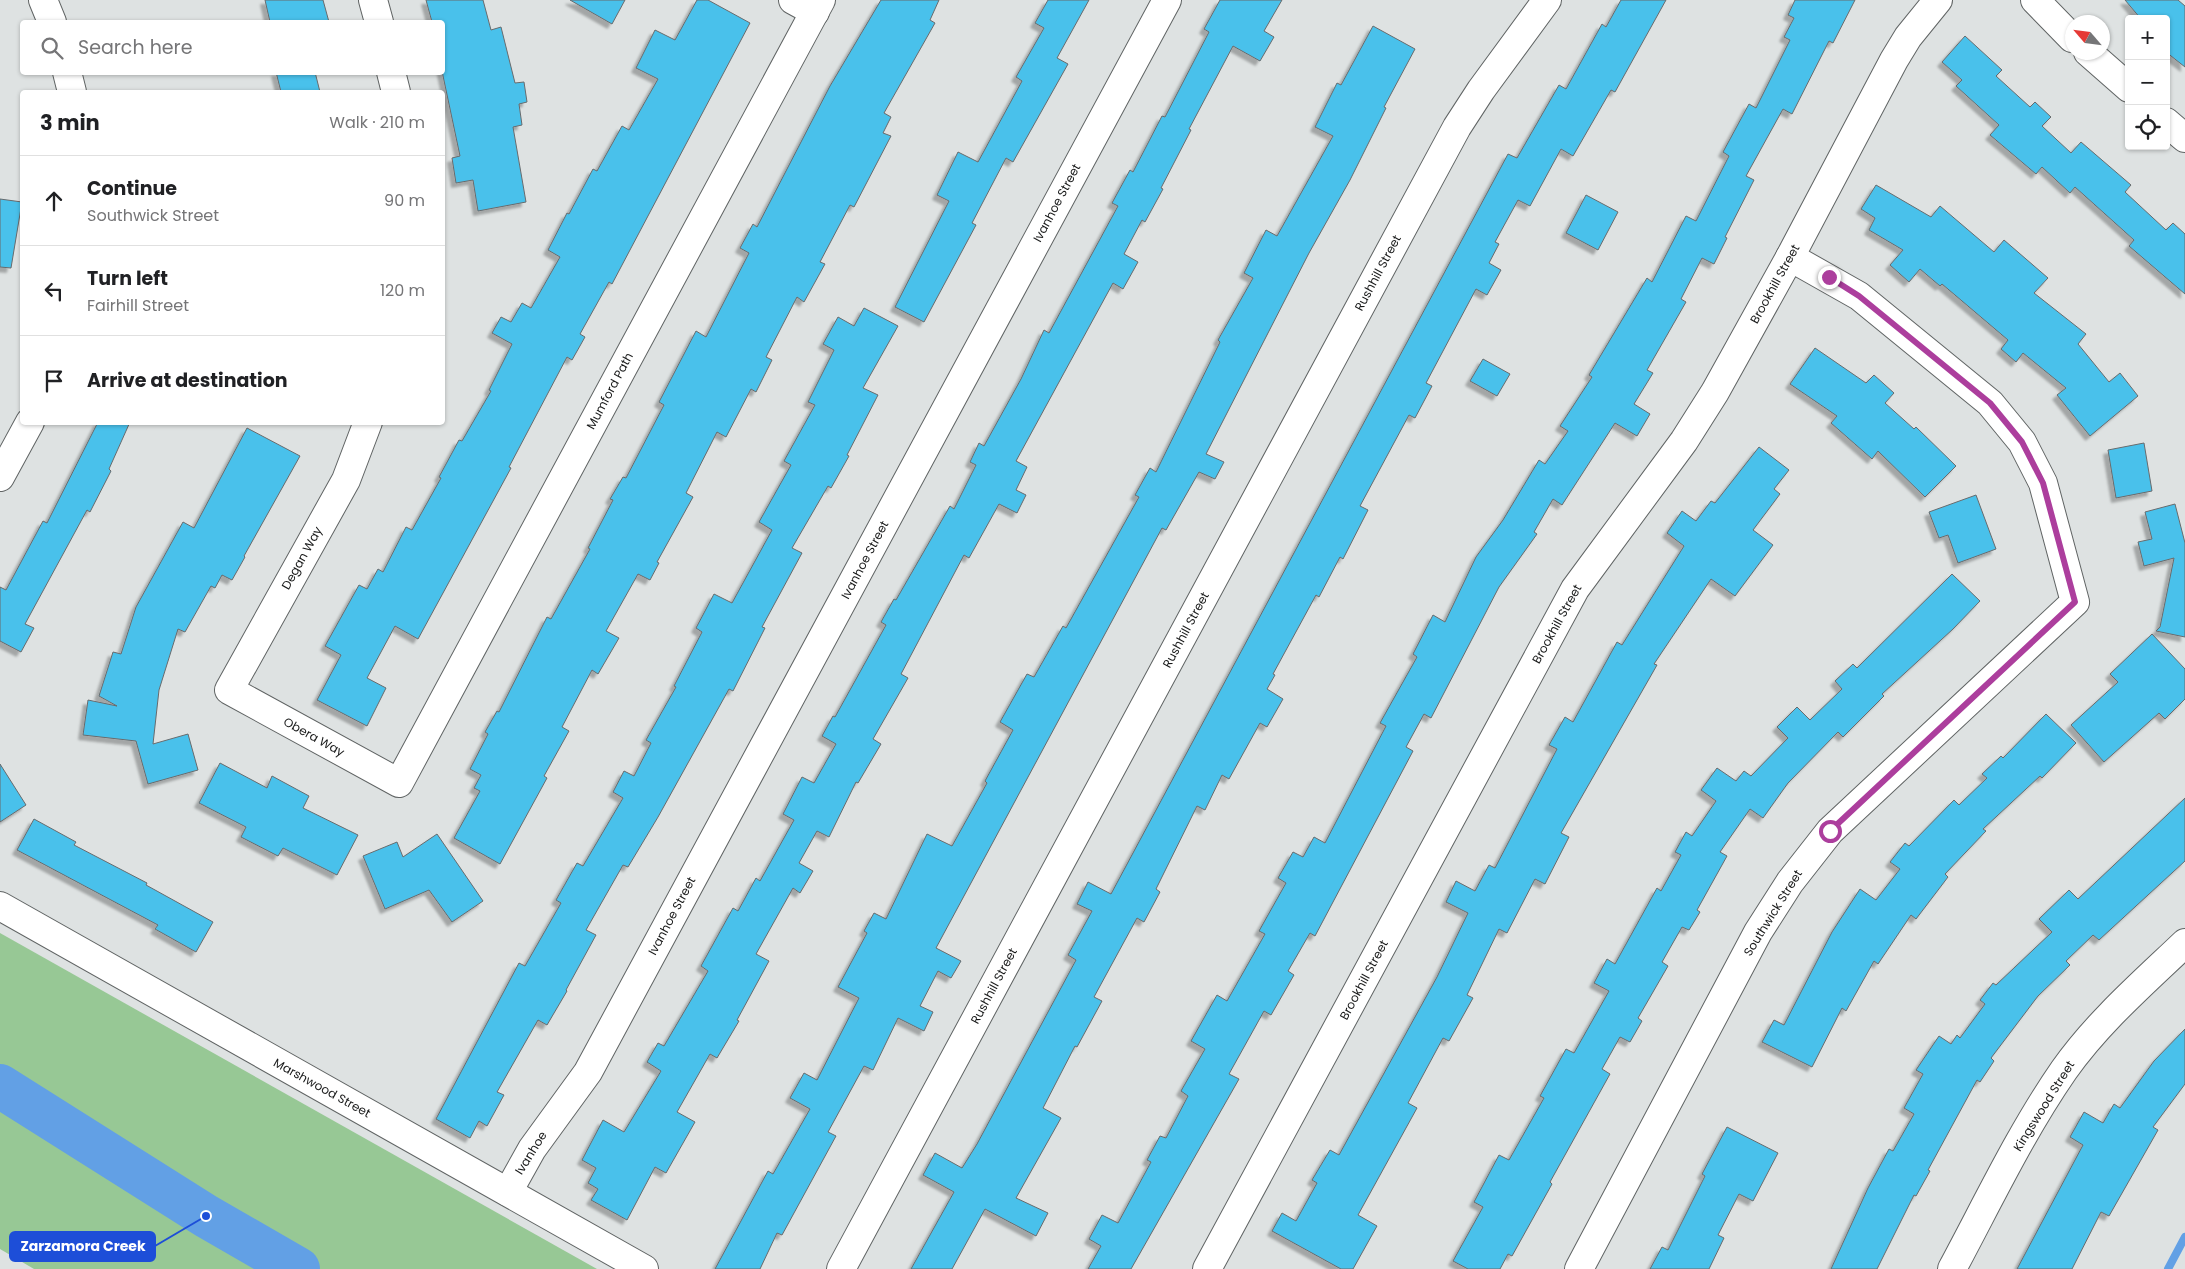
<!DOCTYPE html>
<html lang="en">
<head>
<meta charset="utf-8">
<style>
  :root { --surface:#fff; --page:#f2f2f2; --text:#202124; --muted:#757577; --line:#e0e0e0 }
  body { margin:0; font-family:Poppins,sans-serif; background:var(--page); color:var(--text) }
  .controls { position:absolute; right:15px; top:15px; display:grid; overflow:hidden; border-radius:5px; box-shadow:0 1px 4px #0004 }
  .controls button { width:45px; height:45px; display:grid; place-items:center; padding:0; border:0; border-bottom:1px solid var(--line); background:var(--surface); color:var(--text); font:25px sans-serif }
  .compass { position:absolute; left:2065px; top:15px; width:45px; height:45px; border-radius:50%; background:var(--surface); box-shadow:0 1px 4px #0004; rotate:298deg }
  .stop { position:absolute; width:15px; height:15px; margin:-11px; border:4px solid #ac3e9d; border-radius:50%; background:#fff }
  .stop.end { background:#ac3e9d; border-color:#fff; box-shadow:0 1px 5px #0008 }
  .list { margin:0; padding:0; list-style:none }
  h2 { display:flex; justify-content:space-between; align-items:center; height:65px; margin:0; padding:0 20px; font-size:21px }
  h2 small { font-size:16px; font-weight:400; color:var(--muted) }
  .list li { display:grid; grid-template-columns:32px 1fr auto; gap:15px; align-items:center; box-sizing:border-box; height:90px; padding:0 20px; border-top:1px solid var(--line) }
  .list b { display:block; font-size:19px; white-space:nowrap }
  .list p { margin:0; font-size:16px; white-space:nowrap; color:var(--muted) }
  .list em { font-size:16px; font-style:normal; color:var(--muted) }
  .icon { flex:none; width:28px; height:28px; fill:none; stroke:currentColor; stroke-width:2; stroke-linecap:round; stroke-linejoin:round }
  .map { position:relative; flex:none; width:2185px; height:1269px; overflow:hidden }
  .search { position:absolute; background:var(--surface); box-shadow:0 1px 4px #0004; left:20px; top:20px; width:425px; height:55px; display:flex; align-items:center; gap:12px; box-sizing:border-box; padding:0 18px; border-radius:5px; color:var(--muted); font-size:19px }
  .panel { position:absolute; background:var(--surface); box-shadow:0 1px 4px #0004; left:20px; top:90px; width:425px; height:335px; border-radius:5px }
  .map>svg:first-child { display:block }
  .green { fill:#97c895 }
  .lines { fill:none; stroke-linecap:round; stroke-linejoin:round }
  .stream { stroke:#62a0e5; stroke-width:8 }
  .river { stroke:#62a0e5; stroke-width:44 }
  .building { fill:#49c1eb; stroke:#686b6d; filter:url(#shadow) }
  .minor-casing { stroke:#606464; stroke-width:30 }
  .minor { stroke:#fff; stroke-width:28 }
  .route { stroke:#ac3e9d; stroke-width:6 }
  .labels { text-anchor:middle; stroke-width:4.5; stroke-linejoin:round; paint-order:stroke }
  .street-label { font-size:12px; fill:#181919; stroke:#fff }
  .leader { fill:none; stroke:#1d4ed8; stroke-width:2 }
  .callout-dot { fill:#1d4ed8; stroke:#fff; stroke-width:2 }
  .callout { fill:#1d4ed8; stroke:#1d4ed8; stroke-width:2 }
  .callout-label { font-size:14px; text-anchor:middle; font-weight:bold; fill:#fff }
</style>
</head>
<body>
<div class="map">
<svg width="2185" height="1269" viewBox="0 0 2185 1269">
  <defs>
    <filter id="shadow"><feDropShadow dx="-4.5" dy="4.5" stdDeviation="1" flood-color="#0004"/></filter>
  </defs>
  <rect width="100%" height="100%" fill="#dee2e2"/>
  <polygon class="green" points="0,933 597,1269 34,1269 0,1249"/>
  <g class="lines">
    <polyline class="stream" points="2168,1269 2185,1237"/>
    <polyline class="river" points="0,1086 206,1216 298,1269"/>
  </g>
  <g class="building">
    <polygon points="265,0 323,0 329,22 270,22"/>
    <polygon points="426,0 483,0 491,30 501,27 515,83 524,82 527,102 519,104 522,125 513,127 526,202 478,211 473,180 456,183 452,158 460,156 442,71 442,22 432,22"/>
    <polygon points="570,0 625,0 612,24"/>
    <polygon points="697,0 708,0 750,23 612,284 609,282 580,334 585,337 572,360 567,357 509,467 511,468 418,639 395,626 367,678 386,688 367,726 317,700 341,655 325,646 359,585 367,589 378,569 383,572 406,527 412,530 441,478 439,477 459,440 462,441 491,391 489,390 512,344 492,333 501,317 511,322 522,303 531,308 560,257 548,250 567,213 569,214 593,169 597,171 622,126 629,130 658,79 636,68 655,30 675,40"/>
    <polygon points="881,0 939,0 930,20 935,23 884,113 891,117 883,133 891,136 854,207 850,205 820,262 825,264 804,302 797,297 766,357 772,360 756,392 751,389 726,437 717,432 686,493 693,497 657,562 659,563 650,580 638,574 606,631 619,638 598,674 592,670 562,727 569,731 544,776 547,778 500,864 454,838 480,791 474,788 481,775 470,769 488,734 485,732 497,711 499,712 547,617 551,619 590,549 588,548 613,500 610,499 623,477 626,478 664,405 659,402 696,331 706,337 749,253 740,248 753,224 757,227 830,86"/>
    <polygon points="1048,0 1089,0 1057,58 1068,64 1013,162 1006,158 972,223 976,225 924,322 895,307 949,201 937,195 958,152 978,162 1022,81 1016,77 1044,28 1035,23"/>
    <polygon points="1220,0 1282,0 1264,31 1274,37 1260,61 1233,46 1189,129 1191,130 1161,188 1163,189 1145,222 1142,220 1124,254 1138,262 1123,289 1113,283 1016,461 1027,467 1016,490 1026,495 1017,513 999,504 969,558 964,555 901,674 908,678 873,739 881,744 858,783 856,782 829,837 817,831 799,863 813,871 800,893 793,888 756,954 769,961 737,1020 739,1021 717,1058 710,1054 677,1112 695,1122 666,1173 655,1167 627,1220 591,1200 598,1189 588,1183 596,1168 582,1160 603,1120 624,1132 661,1071 647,1062 658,1043 664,1046 708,971 701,966 733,908 738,911 756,878 760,881 794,820 783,814 802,777 814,783 836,744 822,736 833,716 835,717 886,625 881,622 894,599 896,600 950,506 954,509 976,465 970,462 979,443 984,446 1021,379 1044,330 1049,333 1118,206 1112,203 1130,170 1133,172 1162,116 1165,117 1209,32 1204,29"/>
    <polygon points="1621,0 1666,0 1615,92 1611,90 1573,156 1561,149 1530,206 1518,200 1495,242 1499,244 1489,263 1501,270 1487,295 1476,289 1426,383 1432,386 1415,418 1409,415 1360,506 1368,510 1343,559 1340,557 1319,597 1316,595 1273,674 1275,675 1267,689 1283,699 1267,727 1260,723 1229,779 1222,775 1205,810 1197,806 1156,889 1160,892 1144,922 1137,918 1094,997 1102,1001 1077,1047 1075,1046 1043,1108 1061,1118 1016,1198 1048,1213 1036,1236 985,1209 952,1269 911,1269 954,1192 923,1175 935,1153 962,1168 977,1144 1076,960 1068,955 1092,911 1077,904 1088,882 1111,894 1508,154 1517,158 1559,85 1566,89 1602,24 1606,27"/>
    <polygon points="1795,0 1855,0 1833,43 1829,41 1792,114 1783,109 1746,176 1754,180 1725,237 1727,238 1714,264 1702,258 1681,299 1686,302 1647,370 1653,373 1634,404 1650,414 1637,436 1615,423 1562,505 1553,499 1534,532 1537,534 1499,587 1431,718 1424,714 1406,747 1413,751 1315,936 1310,933 1288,971 1294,975 1271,1015 1264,1011 1229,1074 1239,1079 1131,1269 1088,1269 1101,1246 1089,1239 1102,1215 1118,1223 1151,1162 1147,1160 1160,1136 1166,1138 1188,1096 1181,1091 1205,1049 1191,1041 1217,995 1227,1001 1265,934 1259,931 1286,883 1278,878 1293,852 1303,857 1314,837 1325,843 1386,726 1380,723 1417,657 1413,654 1433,615 1445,622 1476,557 1503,520 1539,460 1545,464 1568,431 1560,426 1592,377 1589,375 1647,278 1652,282 1686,216 1696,221 1729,156 1723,152 1749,104 1756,108 1790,40 1784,37 1794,18 1788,15"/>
    <polygon points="2125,0 2178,0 2185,6 2185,67 2166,52 2166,19 2141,19"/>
    <polygon points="1373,26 1415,49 1384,107 1386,108 1350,180 1309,253 1206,454 1224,462 1215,479 1199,472 1166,530 1162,528 936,948 961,961 951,978 938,971 920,1006 933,1012 924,1031 898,1018 873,1070 864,1066 828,1132 836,1136 782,1235 777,1233 760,1269 715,1269 768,1171 773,1174 810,1109 790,1098 804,1073 817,1080 859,998 838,987 867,933 864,931 874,913 886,919 927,834 952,846 987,783 985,781 1013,730 1000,722 1027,674 1034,677 1063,626 1066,628 1139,497 1135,495 1150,468 1156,472 1220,342 1218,340 1253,278 1244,273 1266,230 1277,236 1333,136 1315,127 1337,83 1341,85"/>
    <polygon points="1965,36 2002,70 1996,76 2030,107 2035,102 2051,117 2042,126 2071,153 2081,142 2131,185 2125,192 2166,230 2173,223 2185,234 2185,294 2129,246 2134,240 2075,187 2070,193 2042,167 2036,174 1990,135 1999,125 1956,86 1962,80 1942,62"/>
    <polygon points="276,72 315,72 320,92 281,92"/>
    <polygon points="1876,185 1931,217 1940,206 1994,252 2004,240 2048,278 2034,293 2086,334 2078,344 2109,382 2120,373 2138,396 2090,436 2057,395 2066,388 2023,353 2016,362 2001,349 2008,340 1942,284 1940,286 1920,269 1909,282 1890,265 1903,250 1869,230 1875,218 1861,209"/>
    <polygon points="1586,195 1618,212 1598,250 1566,233"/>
    <polygon points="0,199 22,202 11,268 0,267"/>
    <polygon points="864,308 898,326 863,388 878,395 847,455 849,456 831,488 828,486 792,548 802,553 762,627 765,628 733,691 729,689 658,817 628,867 623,865 586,930 596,935 566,990 567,991 547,1025 538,1020 497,1092 504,1095 487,1126 479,1121 470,1138 436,1119 519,963 525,966 561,903 556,900 577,863 583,866 623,798 613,792 624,771 634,776 651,743 646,740 676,687 674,686 702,632 696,628 714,594 732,603 772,530 759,522 791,465 784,461 815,405 808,402 834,350 823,344 838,317 854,326"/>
    <polygon points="1815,348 1866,383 1874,375 1894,393 1885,403 1914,429 1916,427 1956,466 1925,497 1878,451 1872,459 1831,423 1837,416 1790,384"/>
    <polygon points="1483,359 1510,374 1497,396 1470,381"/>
    <polygon points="98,422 130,422 109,469 111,471 90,512 87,510 25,624 34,628 21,652 0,641 0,587 6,590 43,521 47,523"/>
    <polygon points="247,428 300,456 244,556 245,557 232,580 222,575 215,588 211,586 185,632 178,629 159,690 153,744 188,734 198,770 148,784 136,741 83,735 88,700 117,706 99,696 113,652 121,654 136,607 183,522 194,528"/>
    <polygon points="2144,443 2152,491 2116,498 2108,450"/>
    <polygon points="1759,447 1789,470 1774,489 1780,494 1753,530 1773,545 1735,596 1711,579 1654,664 1657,665 1561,833 1569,837 1545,884 1535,879 1507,933 1499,929 1467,995 1473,998 1449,1041 1443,1038 1408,1103 1417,1108 1358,1215 1377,1226 1353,1269 1341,1269 1272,1231 1282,1213 1296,1221 1317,1183 1312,1180 1330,1150 1339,1155 1437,977 1468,913 1446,902 1456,881 1475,891 1489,865 1495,868 1557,749 1549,745 1565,717 1573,722 1617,642 1622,645 1684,546 1667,533 1682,511 1696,521 1711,501 1715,503"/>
    <polygon points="1976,495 1996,549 1958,563 1948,535 1939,538 1929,512"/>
    <polygon points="2175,504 2185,543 2185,637 2156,631 2160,627 2174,558 2144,566 2138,542 2152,539 2145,512"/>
    <polygon points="1952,574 1980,601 1953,629 1882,694 1884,696 1843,737 1838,732 1788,783 1763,818 1750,809 1720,852 1727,856 1697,910 1700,912 1689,930 1682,927 1662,962 1668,966 1638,1018 1642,1021 1630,1042 1620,1037 1602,1069 1610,1074 1550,1182 1552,1184 1512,1256 1508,1254 1500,1269 1468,1269 1453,1261 1483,1207 1474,1202 1499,1155 1509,1160 1544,1098 1540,1096 1566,1049 1574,1053 1609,991 1594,983 1607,959 1615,964 1657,888 1661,891 1681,855 1675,852 1686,832 1692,836 1716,801 1701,790 1717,768 1736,781 1744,771 1751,776 1788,738 1777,727 1797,707 1810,720 1842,689 1835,681 1853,664 1857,668"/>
    <polygon points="2152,634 2185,669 2185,699 2165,719 2159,713 2104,762 2071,725 2118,682 2110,674"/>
    <polygon points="2046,714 2076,743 2042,778 2040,776 1983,829 1986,831 1945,874 1948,877 1916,919 1911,915 1878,964 1874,961 1846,1011 1842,1008 1812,1067 1762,1042 1774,1020 1784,1025 1832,932 1860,889 1876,900 1900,869 1890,862 1905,843 1909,846 1954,800 1959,805 1987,778 1982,774 2001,756 2003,758"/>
    <polygon points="220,763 267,788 272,776 309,796 303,808 358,835 337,875 283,848 278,856 241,837 246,827 199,803"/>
    <polygon points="0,764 26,805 0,822"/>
    <polygon points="2185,798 2185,861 2099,940 2093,935 2066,961 2070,965 2038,996 1991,1058 1994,1061 1980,1082 1977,1080 1928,1170 1930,1171 1916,1196 1914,1195 1877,1269 1831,1269 1868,1188 1889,1149 1893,1151 1914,1114 1904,1108 1923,1074 1916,1070 1939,1036 1951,1044 1957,1035 1960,1038 1985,1004 1980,1000 1993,983 1996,985 2052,932 2039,919 2069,890 2078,899"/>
    <polygon points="34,819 76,842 74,845 147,883 146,885 213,922 196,952 155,929 158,925 17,850"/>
    <polygon points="437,834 483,901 452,922 429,890 385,909 363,856 397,842 403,857"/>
    <polygon points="2185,1029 2185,1084 2153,1127 2158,1130 2109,1216 2101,1212 2072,1269 2017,1269 2083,1145 2070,1137 2084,1112 2103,1123 2114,1104 2120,1108 2154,1061"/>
    <polygon points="1727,1127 1778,1153 1753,1201 1739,1194 1718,1235 1724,1238 1709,1269 1650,1269 1662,1247 1668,1250 1705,1176 1702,1174"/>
  </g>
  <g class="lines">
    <defs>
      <g id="minor">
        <polyline points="43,0 52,22"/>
        <polyline points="373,0 379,22"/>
        <polyline points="793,0 815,12"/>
        <polyline points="2035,0 2072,38"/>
        <polyline points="2088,52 2129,88"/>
        <polyline points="67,72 72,92"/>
        <polyline points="391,72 396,92"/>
        <polyline points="2166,122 2185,138"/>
        <polyline points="368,422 346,480 229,690 399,783 821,0"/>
        <polyline points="0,477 30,422"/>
        <polyline points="0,906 644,1269"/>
        <polyline points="508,1192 532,1149 588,1072 1167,0"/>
        <polyline points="841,1269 1457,127 1481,90 1547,0"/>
        <polyline points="1207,1269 1575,589 1684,441 1715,392 1790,257 1894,60 1908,37 1938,0"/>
        <polyline points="1579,1269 1758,932 1790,882 1830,831 2075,602 2043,483 2022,442 1990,403 1859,296 1790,257"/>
        <path d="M1952 1269C1988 1202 2021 1132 2064 1070 2098 1022 2143 983 2185 943"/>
      </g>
    </defs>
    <use href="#minor" class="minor-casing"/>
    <use href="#minor" class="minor"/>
  </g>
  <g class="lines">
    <polyline class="route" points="1829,277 1859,296 1990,403 2022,442 2043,483 2075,602 1830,831"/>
  </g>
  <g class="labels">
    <g class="street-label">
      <text transform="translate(1057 203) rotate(-62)" y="4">Ivanhoe Street</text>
      <text transform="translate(1378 273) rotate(-62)" y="4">Rushhill Street</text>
      <text transform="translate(1775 284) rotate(-61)" y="4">Brookhill Street</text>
      <text transform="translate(610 391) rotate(-62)" y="4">Mumford Path</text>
      <text transform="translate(302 558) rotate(-61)" y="4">Degan Way</text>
      <text transform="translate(865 560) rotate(-62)" y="4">Ivanhoe Street</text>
      <text transform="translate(1557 624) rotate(-61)" y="4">Brookhill Street</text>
      <text transform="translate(1186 630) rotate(-62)" y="4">Rushhill Street</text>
      <text transform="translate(314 737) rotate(29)" y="4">Obera Way</text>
      <text transform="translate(1773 913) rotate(-58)" y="4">Southwick Street</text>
      <text transform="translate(672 916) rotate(-62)" y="4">Ivanhoe Street</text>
      <text transform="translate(1364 980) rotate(-62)" y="4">Brookhill Street</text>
      <text transform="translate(994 986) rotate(-62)" y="4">Rushhill Street</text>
      <text transform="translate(322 1088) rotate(29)" y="4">Marshwood Street</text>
      <text transform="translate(2044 1106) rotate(-58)" y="4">Kingswood Street</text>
      <text transform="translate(531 1153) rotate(-58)" y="4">Ivanhoe</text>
    </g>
  </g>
  <path class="leader" d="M206 1216L155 1246"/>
  <circle class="callout-dot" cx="206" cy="1216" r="5"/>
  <rect class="callout" x="10" y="1232" width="145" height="29" rx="5"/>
  <g class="callout-label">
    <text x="83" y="1251">Zarzamora Creek</text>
  </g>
</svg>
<div class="controls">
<button>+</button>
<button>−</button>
<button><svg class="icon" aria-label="locate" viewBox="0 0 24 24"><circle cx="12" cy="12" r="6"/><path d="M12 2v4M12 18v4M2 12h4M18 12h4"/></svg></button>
</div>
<svg class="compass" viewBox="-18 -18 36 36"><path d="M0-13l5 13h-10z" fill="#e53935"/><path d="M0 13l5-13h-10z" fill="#757577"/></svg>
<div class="stop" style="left:1830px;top:831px"></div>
<div class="stop end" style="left:1829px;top:277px"></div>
<div class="search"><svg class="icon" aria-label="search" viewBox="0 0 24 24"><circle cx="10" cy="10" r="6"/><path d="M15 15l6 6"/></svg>Search here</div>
<section class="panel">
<h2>3 min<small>Walk · 210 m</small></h2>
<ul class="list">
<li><svg class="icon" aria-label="ahead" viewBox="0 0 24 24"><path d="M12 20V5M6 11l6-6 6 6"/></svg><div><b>Continue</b><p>Southwick Street</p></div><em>90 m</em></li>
<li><svg class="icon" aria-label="left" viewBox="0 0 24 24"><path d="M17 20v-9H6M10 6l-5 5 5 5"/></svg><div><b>Turn left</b><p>Fairhill Street</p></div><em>120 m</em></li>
<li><svg class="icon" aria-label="arrive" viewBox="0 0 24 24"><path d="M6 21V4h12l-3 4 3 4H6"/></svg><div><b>Arrive at destination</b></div></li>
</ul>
</section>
</div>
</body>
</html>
